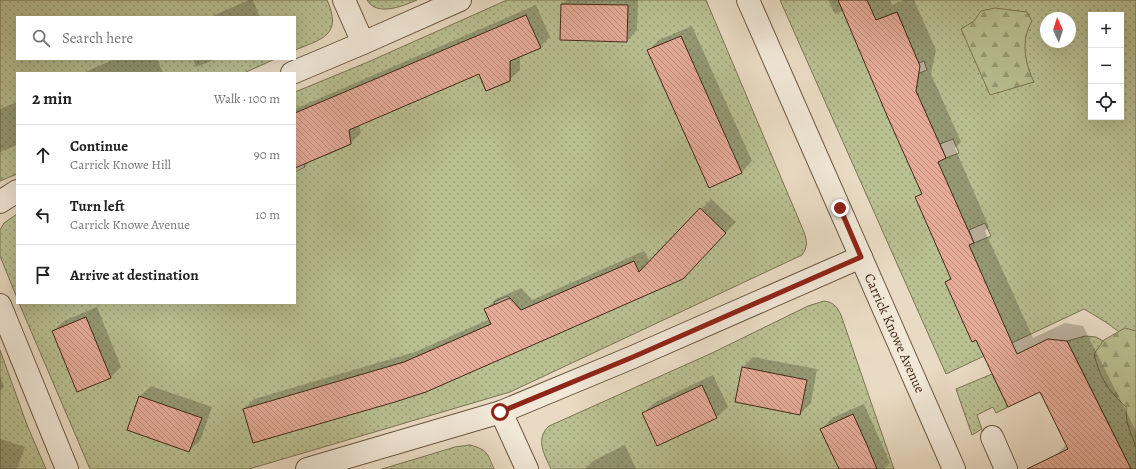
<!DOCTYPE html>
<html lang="en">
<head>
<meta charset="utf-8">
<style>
  :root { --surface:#fff; --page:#f6f6f6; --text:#222; --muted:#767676; --line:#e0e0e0 }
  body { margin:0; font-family:Alegreya,serif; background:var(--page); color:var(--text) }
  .controls { position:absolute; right:12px; top:12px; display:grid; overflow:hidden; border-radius:0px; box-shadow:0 4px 16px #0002 }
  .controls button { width:36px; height:36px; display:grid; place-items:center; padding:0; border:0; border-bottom:1px solid var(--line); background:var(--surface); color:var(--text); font:20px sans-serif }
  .compass { position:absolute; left:1040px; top:12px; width:36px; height:36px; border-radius:50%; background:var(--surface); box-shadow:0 4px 16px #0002; rotate:356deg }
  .stop { position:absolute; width:12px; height:12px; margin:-9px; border:3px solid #8f2418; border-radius:50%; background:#fff }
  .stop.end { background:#8f2418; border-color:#fff; box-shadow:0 1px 4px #0008 }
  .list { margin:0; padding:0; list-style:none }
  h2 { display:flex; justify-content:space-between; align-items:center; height:52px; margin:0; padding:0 16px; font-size:17px }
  h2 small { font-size:13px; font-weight:400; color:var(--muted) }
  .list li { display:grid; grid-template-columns:26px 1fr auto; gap:12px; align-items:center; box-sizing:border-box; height:60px; padding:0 16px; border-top:1px solid var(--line) }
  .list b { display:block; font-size:15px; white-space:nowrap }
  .list p { margin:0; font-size:13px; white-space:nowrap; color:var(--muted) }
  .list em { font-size:13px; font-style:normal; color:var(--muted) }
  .icon { flex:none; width:22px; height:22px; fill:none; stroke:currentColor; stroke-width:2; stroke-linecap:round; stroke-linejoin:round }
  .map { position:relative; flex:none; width:1136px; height:469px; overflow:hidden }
  .search { position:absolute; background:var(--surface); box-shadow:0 4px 16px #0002; left:16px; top:16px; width:280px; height:44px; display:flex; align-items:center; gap:10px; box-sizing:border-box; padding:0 14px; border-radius:0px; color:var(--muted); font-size:15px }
  .panel { position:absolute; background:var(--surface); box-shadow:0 4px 16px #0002; left:16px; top:72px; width:280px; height:232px; border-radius:0px }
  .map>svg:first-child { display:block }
  .grass { fill:url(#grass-dots); stroke:#7e7454; fill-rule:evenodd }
  .forest { fill:url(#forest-firs); stroke:#7e7454 }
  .shadow { fill:#0003 }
  .building { fill:url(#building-back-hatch); stroke:#422916 }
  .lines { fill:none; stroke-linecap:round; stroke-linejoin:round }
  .minor-casing { stroke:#6c5641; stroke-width:24 }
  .minor { stroke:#f1e8d8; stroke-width:22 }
  .route { stroke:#8f2418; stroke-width:5 }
  .labels { text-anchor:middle; stroke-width:4; stroke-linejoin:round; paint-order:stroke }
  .street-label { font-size:14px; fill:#422916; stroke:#f1e8d8 }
</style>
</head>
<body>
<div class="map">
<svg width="1136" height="469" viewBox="0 0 1136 469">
  <defs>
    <pattern id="grass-dots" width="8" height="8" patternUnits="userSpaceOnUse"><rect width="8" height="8" fill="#b9c092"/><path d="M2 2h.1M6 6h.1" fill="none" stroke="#989c76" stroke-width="1.8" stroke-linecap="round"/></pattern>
    <pattern id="forest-firs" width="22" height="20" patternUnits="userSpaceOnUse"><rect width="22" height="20" fill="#b9c092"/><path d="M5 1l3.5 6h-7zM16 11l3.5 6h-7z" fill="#989c76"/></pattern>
    <pattern id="building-back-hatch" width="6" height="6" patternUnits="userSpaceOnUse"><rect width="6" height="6" fill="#e5ab98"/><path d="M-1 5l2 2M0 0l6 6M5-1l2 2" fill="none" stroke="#bb8b7b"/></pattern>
  </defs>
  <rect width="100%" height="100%" fill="#e9dbc3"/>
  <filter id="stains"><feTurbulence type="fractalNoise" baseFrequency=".005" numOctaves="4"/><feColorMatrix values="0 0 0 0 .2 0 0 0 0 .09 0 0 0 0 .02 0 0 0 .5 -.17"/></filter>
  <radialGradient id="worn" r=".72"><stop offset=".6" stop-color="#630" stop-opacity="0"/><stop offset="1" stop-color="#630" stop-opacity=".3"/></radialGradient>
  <g class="grass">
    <path d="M0 0H327C343 35 322 39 295 50V17H17V59H275L244 73H17V174L0 181Z"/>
    <path d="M367 0H417C403 6 377 17 367 0Z"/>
    <path d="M507 0H706L804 232C807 241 808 247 802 255L510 392 249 469H90L19 303H295V172L305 167 299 153 295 154V92L368 62ZM510 61V81L486 91 479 74ZM349 131 351 144 324 156ZM508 296 521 310 495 305 494 302Z"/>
    <path d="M780 0H1136V348C1118 329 1106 322 1084 309L946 374ZM897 12 904 28 884 17ZM1091 15H1121V117H1091ZM1046 18H1070V42H1046ZM924 61 927 70 910 77 906 68ZM953 139 959 153 946 158 940 144ZM985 223 991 236 974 243 969 230Z"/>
    <polygon points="17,214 17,298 0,256 0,230 4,223"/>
    <path d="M824 301C834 302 837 307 841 315L894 469H551C544 454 535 439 549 426L712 353 808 306Z"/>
    <polygon points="1085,336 1096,337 1110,345 1136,393 1136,469 1131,469 1067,341"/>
    <polygon points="0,350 27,425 46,469 0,469"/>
    <polygon points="992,374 1008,407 996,413 993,407 977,415 982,429 972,435 956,389"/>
    <path d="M470 445C488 450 487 453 494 469H382L455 447Z"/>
  </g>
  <g class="forest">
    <path d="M995 8 1027 12 1032 21C1030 25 1027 31 1026 36 1023 51 1027 68 1034 82L990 95 961 29 974 21 981 11Z"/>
    <path d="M1125 328 1136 331V447L1127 423 1126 407C1107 389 1101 380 1094 354L1104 340Z"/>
  </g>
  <g class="shadow">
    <polygon points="249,0 253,0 260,17 210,17"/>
    <polygon points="566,0 638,0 637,30 627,41 562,4"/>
    <polygon points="828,0 890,0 892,5 904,0 914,0 936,50 931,74 961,142 955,148 989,227 985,231 1033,338 1065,323 1083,326 1136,431 1136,469 1062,469 1055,456 1067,444 1041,390 976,339 946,282 951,277 916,198 922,192 843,11 835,14"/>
    <polygon points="536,5 550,37 540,47 520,56 520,70 509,80 479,73 359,125 361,133 351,143 312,159 305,167 295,171 295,109"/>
    <polygon points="692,26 752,161 742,172 709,186 648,51 659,40"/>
    <polygon points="115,59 157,59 163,73 83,73"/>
    <polygon points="193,59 216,59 196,67"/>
    <polygon points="17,102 17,145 0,152 0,109"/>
    <polygon points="711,199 736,222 693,267 426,391 244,409 254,399 415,352 490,319 486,310 496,299 521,288 532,300 644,251 650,262"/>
    <polygon points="97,307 121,367 110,378 53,331 64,321"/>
    <polygon points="753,357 817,369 811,403 800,414 743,367"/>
    <polygon points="713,375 728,407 717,417 658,445 643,413 654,403"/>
    <polygon points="0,376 4,387 0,391"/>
    <polygon points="151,386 212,407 200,441 189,451 128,429 140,396"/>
    <polygon points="864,404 890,463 884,469 840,469 822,429 832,418"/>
    <polygon points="0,439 25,447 17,469 0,469"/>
    <polygon points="625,445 636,469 585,469 593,461"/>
  </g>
  <g class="building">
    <polygon points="838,0 867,0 876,20 897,12 920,66 916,91 946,158 938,162 974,243 969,245 1017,354 1048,339 1067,341 1131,469 1027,469 1068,449 1040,392 1008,407 976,340 972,342 945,282 951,279 915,197 922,194 888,118"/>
    <polygon points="561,4 628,5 627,42 560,40"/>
    <polygon points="526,15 541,48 510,61 510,81 486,91 479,74 349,130 351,144 295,168 295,113"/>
    <polygon points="681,36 742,173 709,188 647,50"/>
    <polygon points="700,208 726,233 683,279 426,392 395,402 253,443 243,409 404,362 491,324 484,309 510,298 521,310 634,261 639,272"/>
    <polygon points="86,317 111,378 77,392 52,331"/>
    <polygon points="742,367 807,380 800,415 735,402"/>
    <polygon points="702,385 717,418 657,446 642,413"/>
    <polygon points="139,396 202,418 189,452 127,430"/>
    <polygon points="853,414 867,445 877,469 839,469 820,429"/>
  </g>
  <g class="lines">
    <defs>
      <g id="minor">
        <polyline points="344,0 363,43"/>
        <polyline points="748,0 954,469"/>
        <polyline points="292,73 363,43 460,0"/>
        <polyline points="0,202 17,191"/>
        <polyline points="0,305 67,469"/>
        <polyline points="501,412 527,469"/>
        <polyline points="992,437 1006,469"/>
        <polyline points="307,469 501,412 633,357 861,257"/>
      </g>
    </defs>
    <use href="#minor" class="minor-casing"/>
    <use href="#minor" class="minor"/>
  </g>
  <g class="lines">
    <polyline class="route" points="500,412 633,357 861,257 840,208"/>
  </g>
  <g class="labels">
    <g class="street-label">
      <text transform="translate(895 333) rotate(66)" y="5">Carrick Knowe Avenue</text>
    </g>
  </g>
  <rect width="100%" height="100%" filter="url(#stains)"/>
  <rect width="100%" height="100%" fill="url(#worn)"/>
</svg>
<div class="controls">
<button>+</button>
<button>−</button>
<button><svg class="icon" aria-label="locate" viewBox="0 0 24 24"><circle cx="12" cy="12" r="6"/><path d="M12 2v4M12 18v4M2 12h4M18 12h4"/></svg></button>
</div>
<svg class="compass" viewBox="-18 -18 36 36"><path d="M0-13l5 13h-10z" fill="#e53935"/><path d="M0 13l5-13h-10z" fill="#767676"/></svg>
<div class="stop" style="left:500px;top:412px"></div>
<div class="stop end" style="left:840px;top:208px"></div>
<div class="search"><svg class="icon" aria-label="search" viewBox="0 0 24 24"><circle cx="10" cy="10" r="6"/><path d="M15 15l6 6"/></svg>Search here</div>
<section class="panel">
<h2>2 min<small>Walk · 100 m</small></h2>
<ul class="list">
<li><svg class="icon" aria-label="ahead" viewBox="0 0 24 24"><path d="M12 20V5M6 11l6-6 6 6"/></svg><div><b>Continue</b><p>Carrick Knowe Hill</p></div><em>90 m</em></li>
<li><svg class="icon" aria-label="left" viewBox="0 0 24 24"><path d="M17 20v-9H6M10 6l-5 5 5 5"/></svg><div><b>Turn left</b><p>Carrick Knowe Avenue</p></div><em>10 m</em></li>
<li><svg class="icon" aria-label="arrive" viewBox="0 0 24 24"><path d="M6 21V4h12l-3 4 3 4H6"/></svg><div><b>Arrive at destination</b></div></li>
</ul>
</section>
</div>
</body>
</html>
